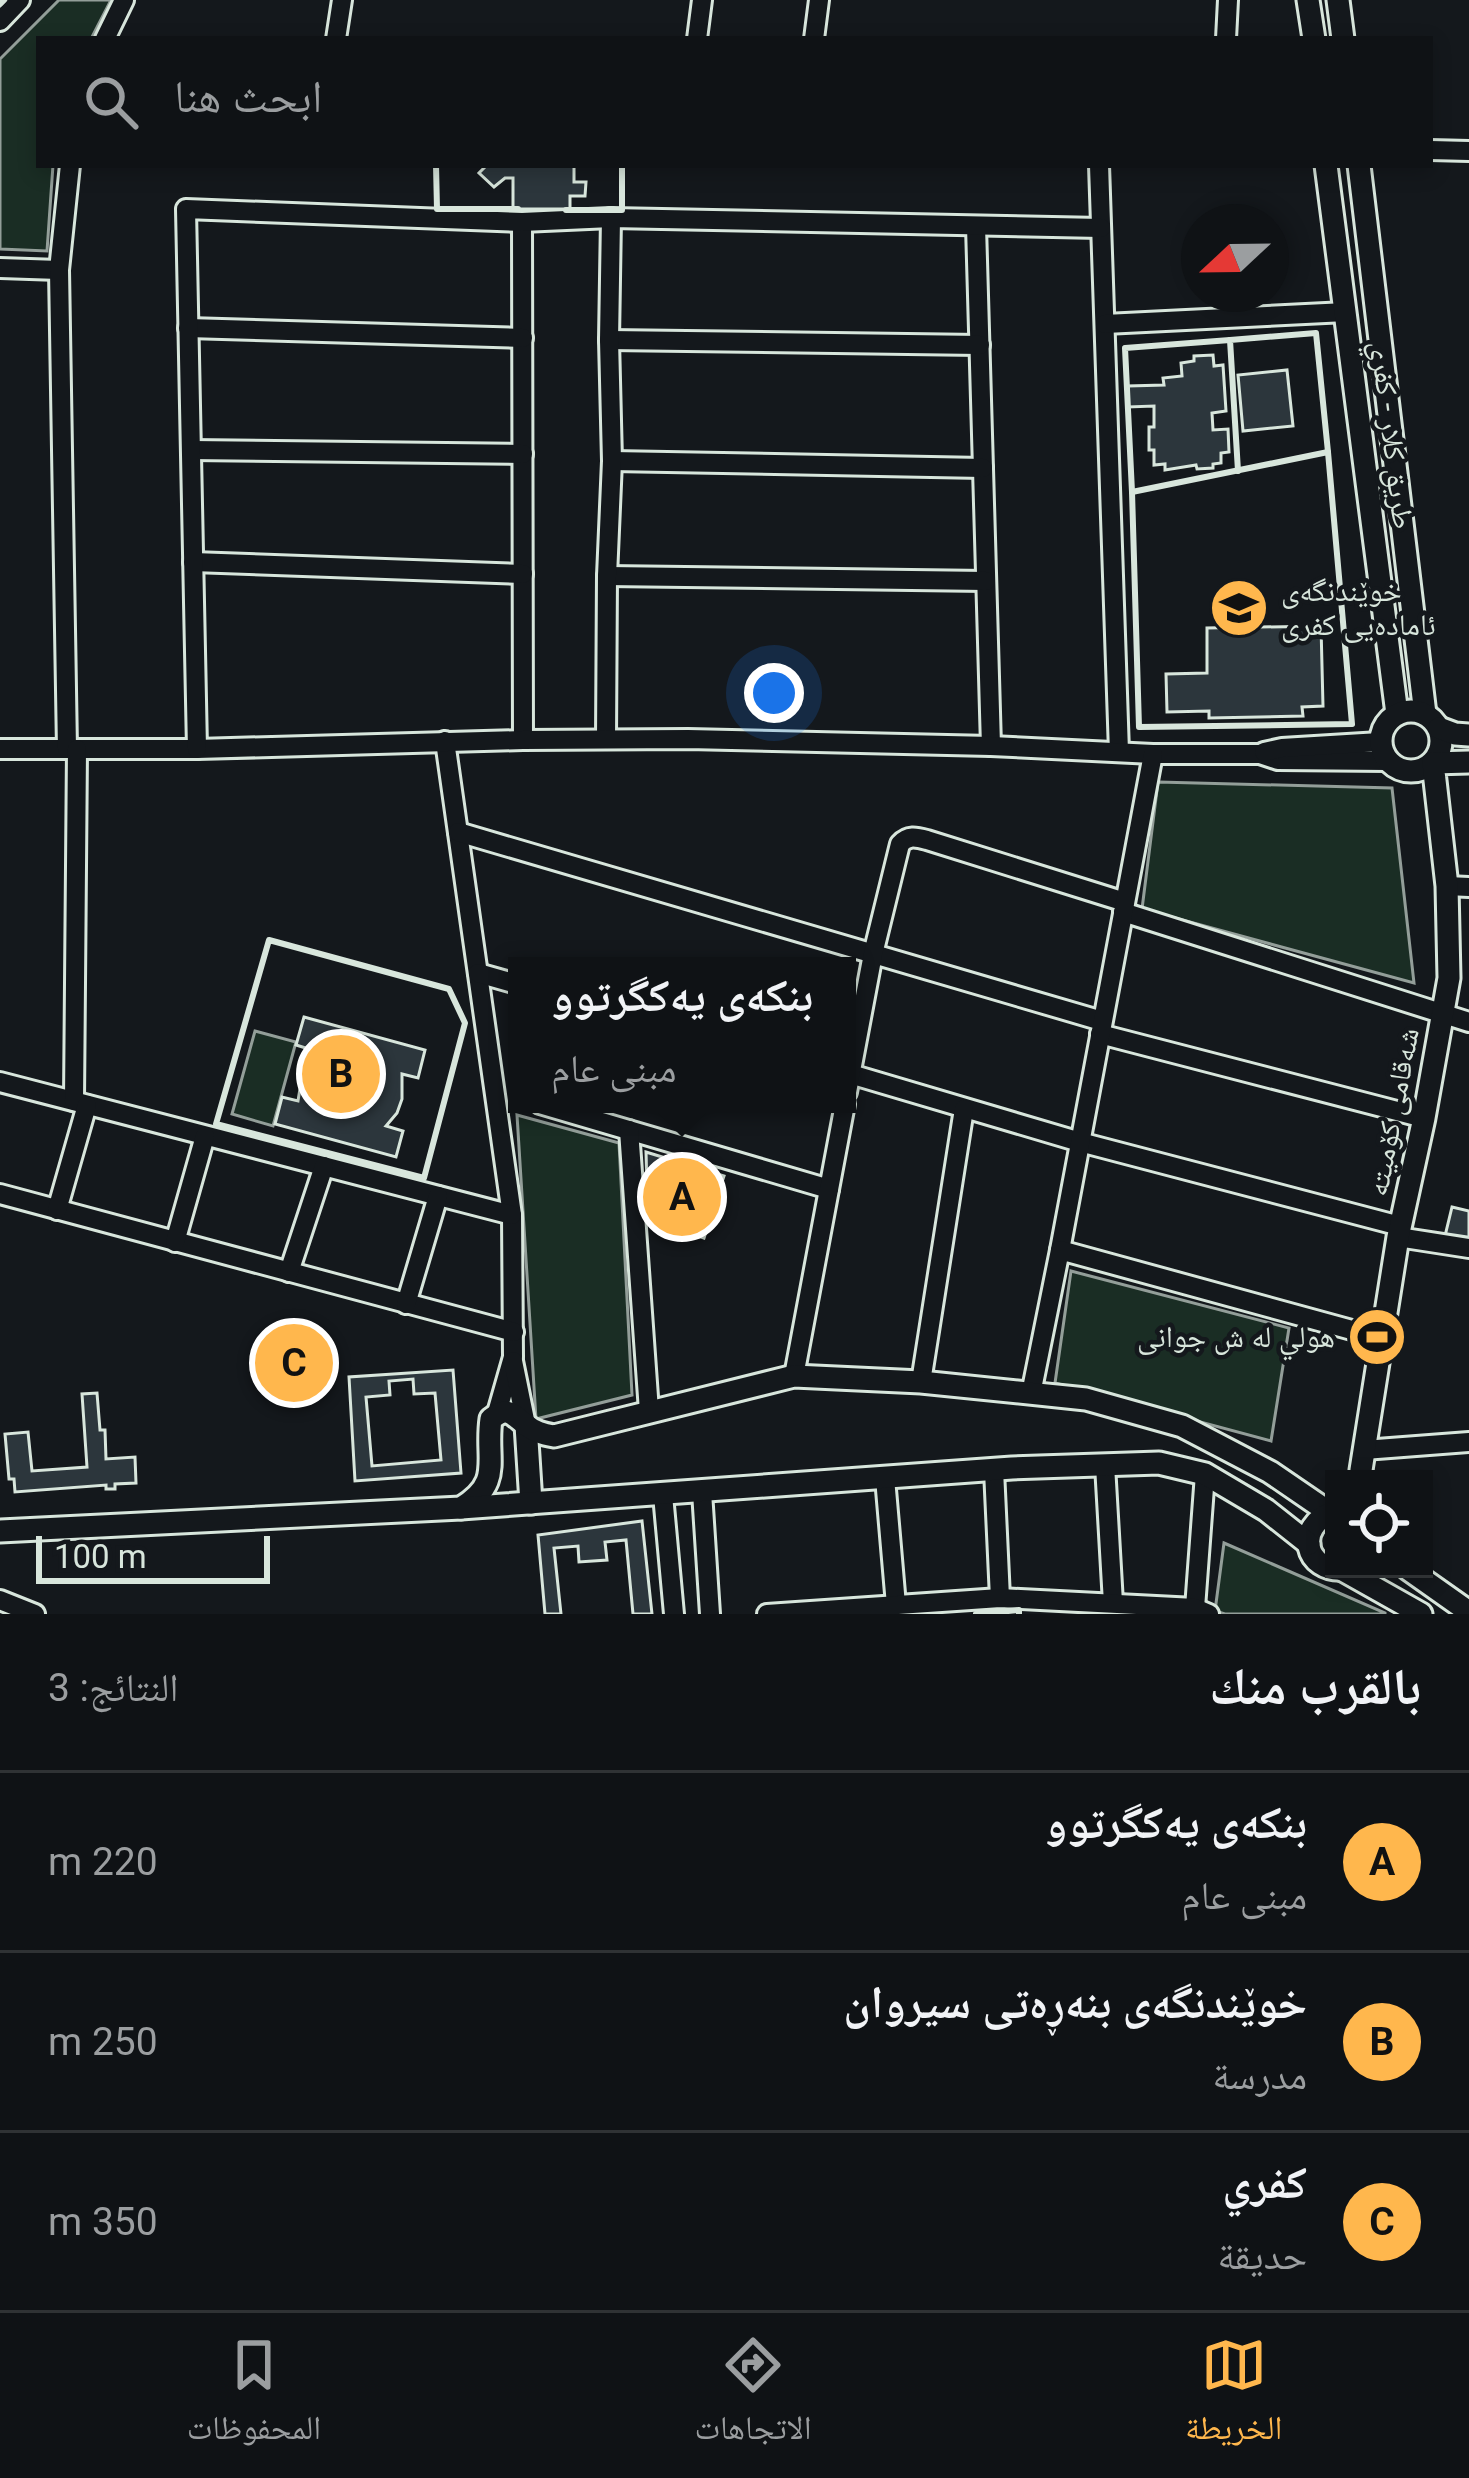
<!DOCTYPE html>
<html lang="ar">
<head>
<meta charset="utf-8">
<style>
  :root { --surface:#0f1215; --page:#1d2022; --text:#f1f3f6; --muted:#9b9ea0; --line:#2f3234; --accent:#ffb74d }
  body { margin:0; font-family:Roboto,"Noto Naskh Arabic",sans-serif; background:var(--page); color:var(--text); direction:rtl }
  .controls { position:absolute; right:36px; bottom:36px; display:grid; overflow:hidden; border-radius:0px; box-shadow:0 6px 18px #0003 }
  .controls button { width:108px; height:108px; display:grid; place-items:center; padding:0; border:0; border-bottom:3px solid var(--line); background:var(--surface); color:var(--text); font:60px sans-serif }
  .compass { position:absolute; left:1181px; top:204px; width:108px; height:108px; border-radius:50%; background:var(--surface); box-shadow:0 6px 18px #0003; rotate:248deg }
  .scale { position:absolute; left:36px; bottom:30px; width:234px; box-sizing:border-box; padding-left:12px; border:6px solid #d8e6dc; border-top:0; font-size:33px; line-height:42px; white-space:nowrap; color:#d8e6dc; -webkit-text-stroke:9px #14181c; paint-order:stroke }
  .you { position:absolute; left:774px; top:693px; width:42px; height:42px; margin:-30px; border:9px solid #fff; border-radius:50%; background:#1a73e8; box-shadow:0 0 0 18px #1a73e833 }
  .badge { display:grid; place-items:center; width:78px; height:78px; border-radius:50%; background:var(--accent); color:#111; font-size:39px; font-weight:700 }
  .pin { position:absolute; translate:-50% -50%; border:6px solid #fff; box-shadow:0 3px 12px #0006 }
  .popup { position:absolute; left:508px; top:957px; width:348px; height:156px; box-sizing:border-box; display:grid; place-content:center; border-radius:0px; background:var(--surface); filter:drop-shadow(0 3px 9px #0005); font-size:39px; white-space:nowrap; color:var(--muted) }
  .popup b { font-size:45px; color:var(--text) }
  .popup::after { content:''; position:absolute; left:50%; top:100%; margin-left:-24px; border:24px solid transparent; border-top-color:var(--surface) }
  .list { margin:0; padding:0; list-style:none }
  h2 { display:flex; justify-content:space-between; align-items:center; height:156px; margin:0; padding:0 48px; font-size:51px }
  h2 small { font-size:39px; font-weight:400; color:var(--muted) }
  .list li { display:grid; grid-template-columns:78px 1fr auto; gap:36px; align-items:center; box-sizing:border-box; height:180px; padding:0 48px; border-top:3px solid var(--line) }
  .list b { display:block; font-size:45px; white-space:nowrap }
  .list p { margin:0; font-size:39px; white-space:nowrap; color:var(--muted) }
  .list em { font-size:39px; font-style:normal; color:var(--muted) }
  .icon { flex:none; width:66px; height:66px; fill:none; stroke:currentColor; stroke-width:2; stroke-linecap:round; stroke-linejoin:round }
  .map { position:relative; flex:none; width:1469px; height:1614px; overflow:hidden; direction:ltr }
  .search { position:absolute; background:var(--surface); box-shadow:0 6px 18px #0003; left:36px; right:36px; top:36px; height:132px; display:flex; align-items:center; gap:30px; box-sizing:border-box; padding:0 42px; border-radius:0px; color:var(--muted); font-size:45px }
  .sheet { height:696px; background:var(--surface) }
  nav { display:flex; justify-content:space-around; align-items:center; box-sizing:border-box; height:168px; border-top:3px solid var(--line); background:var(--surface); font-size:33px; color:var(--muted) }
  nav a { display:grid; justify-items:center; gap:6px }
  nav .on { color:var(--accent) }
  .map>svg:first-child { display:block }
  .green { fill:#1a2d24; stroke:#939e99; stroke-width:3 }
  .building { fill:#2c363c; stroke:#d8e6dc; stroke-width:3; fill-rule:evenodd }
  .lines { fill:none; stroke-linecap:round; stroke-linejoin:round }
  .minor-casing { stroke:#d8e6dc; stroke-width:24 }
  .major-casing { stroke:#d8e6dc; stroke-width:27 }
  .minor { stroke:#14181c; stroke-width:18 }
  .major { stroke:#14181c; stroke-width:21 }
  .wall { stroke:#d8e6dc; stroke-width:6 }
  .labels { text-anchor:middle; stroke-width:9; stroke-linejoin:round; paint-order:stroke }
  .street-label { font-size:30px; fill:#d8e6dc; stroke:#14181c }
  .poi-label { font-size:30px; fill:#d8e6dc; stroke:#14181c; text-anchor:start }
</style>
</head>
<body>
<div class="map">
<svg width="1469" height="1614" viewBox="0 0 1469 1614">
  <rect width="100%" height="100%" fill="#14181c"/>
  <g class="green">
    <polygon points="59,0 111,0 91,39 39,39 39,165 53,165 47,251 0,249 0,59"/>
    <polygon points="1158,782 1392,788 1414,983 1142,909"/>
    <polygon points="255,1031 296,1042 273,1126 232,1114"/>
    <polygon points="517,1115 619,1143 632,1395 536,1419"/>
    <polygon points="1071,1271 1289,1328 1271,1441 1055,1383"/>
    <polygon points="1224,1543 1385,1613 1385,1614 1225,1614 1215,1611"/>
  </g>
  <g class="building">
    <polygon points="487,165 574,165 574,182 586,182 585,196 570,196 570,209 513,209 513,178 505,178 494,187 479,173"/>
    <polygon points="1213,355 1214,366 1223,365 1226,411 1212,413 1213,430 1228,429 1229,452 1221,453 1221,463 1213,464 1213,468 1197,469 1196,465 1165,470 1165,464 1154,465 1154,450 1149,450 1149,427 1154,427 1154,406 1128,407 1128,386 1164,385 1163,378 1182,376 1181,363 1194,361 1194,356"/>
    <polygon points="1287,370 1293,426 1243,431 1238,375"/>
    <polygon points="1321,626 1323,706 1302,707 1303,716 1209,718 1209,711 1167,712 1166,674 1207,673 1207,628"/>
    <polygon points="304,1017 425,1050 418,1078 402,1074 402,1099 397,1113 386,1126 403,1131 396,1157 275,1124 282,1097 298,1101 303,1070 312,1050 296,1045"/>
    <polygon points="646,1152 724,1176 704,1238 648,1219"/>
    <polygon points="1452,1207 1469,1211 1469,1239 1445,1236"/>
    <path d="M453 1370 461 1473 355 1481 349 1377ZM413 1379 414 1394 435 1393 441 1460 372 1466 366 1397 390 1395 389 1381Z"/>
    <polygon points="97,1393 100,1430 105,1430 106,1459 135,1457 136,1483 115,1484 115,1489 106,1489 106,1485 15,1492 14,1479 9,1479 5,1434 28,1432 32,1471 87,1467 82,1394"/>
    <polygon points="642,1521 652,1614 633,1614 626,1540 605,1542 607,1560 579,1562 578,1546 554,1548 561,1614 545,1614 538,1535"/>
  </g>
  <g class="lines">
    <defs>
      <g id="minor">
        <polyline points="0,21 20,0"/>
        <polyline points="105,39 124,0"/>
        <polyline points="336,39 342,0"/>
        <polyline points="697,39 702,0"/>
        <polyline points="814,39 819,0"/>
        <polyline points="1226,39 1228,0"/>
        <polyline points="1430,150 1469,151"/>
        <polyline points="1099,165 1119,752"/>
        <polyline points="522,222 523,740"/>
        <polyline points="976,226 991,746"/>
        <polyline points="0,268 59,270"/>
        <polyline points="1105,324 1346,312"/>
        <polyline points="188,328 523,338"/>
        <polyline points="609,340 980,345"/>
        <polyline points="191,450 523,454"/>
        <polyline points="612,461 983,468"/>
        <polyline points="193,562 523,574"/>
        <polyline points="607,576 986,581"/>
        <polyline points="606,739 607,576 612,461 609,340 611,218"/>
        <polyline points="445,741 512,1215 513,1357 497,1413"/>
        <polyline points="0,749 197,749 523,740 688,739 991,746 1153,754 1260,754 1278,760 1388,761"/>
        <polyline points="67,749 59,270 70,165"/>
        <polyline points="197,749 186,209 522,222 611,218 1101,228"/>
        <polyline points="1264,752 1282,748 1380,742"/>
        <polyline points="458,832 1102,1021"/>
        <polyline points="1447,886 1469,887"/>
        <polyline points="1123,912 1469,1022"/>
        <polyline points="478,973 517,984"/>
        <polyline points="1100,1034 1424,1118"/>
        <polyline points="847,1073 1080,1142 1400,1226"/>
        <polyline points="0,1082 512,1215"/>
        <path d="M847 1092 873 954 900 844C908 835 916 837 927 840L1125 902"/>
        <polyline points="74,1101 77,749"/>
        <polyline points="540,1104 829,1189"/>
        <polyline points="629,1130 649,1411"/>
        <polyline points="0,1194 514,1332"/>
        <polyline points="57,1210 87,1105"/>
        <polyline points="1398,1237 1469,1248"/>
        <polyline points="175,1242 205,1136"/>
        <polyline points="1060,1250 1153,754"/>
        <polyline points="289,1272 324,1166"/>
        <polyline points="406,1304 438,1196"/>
        <polyline points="513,1361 526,1425"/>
        <polyline points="794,1376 845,1104"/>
        <polyline points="921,1382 964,1109"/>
        <polyline points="1031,1394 1060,1250 1381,1338"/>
        <polyline points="1364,1450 1469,1442"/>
        <polyline points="1105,1465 1113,1603"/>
        <polyline points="994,1470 1000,1598"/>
        <polyline points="885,1478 896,1605"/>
        <polyline points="702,1492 710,1614"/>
        <polyline points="663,1495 674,1614"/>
        <polyline points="0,1600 35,1614"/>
        <polyline points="1195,1608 1205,1474"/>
        <polyline points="767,1614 1000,1598 1195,1608 1209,1614"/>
      </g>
      <g id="major">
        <polyline points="1308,0 1314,39"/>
        <polyline points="1338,0 1343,39"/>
        <polyline points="1326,165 1397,714"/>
        <polyline points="1359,165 1425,714"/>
        <circle cx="1411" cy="741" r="30"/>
        <polyline points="1439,728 1455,734 1469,735"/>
        <polyline points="526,1425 531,1503"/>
        <polyline points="1363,1479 1361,1470 1398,1237 1424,1118 1449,978 1447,886 1433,763 1469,762"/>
        <path d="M461 1508C504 1482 485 1460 491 1419 507 1406 511 1413 525 1424 534 1432 543 1434 554 1436L794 1376 921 1382 1086 1399 1182 1426 1270 1472 1330 1513"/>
        <path d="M1334 1512C1294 1525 1304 1573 1345 1569"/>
        <polyline points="0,1531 461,1508 1012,1468 1159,1463 1205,1474 1266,1510 1309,1544"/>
        <polyline points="1408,1569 1469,1612"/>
        <polyline points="1343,1570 1421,1614"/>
      </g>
    </defs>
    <use href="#minor" class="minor-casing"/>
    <use href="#major" class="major-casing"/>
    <use href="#minor" class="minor"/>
    <use href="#major" class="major"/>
    <g class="wall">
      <polyline points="0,4 4,0"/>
      <polyline points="436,165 437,209 518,209"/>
      <polyline points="566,210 622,210 622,165"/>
      <polygon points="1328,452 1352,724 1139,727 1132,492"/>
      <polyline points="1238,471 1230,340 1316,333 1328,452"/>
      <polyline points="1132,492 1125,348 1230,340"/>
      <polygon points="269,940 449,989 465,1023 424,1178 216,1124"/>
      <polyline points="976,1614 1019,1610 1019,1614"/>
    </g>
  </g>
  <defs>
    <symbol id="school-disc" viewBox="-11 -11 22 22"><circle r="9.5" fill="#ffb74d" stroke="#14181c"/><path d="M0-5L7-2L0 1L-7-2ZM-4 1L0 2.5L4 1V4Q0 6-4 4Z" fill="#111"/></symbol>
    <symbol id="stadium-disc" viewBox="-11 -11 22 22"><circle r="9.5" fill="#ffb74d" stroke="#14181c"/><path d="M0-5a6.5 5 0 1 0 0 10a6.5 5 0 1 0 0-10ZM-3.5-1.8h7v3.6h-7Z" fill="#111"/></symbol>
  </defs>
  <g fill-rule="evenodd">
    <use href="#school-disc" x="1206" y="575" width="66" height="66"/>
    <use href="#stadium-disc" x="1344" y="1304" width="66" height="66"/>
  </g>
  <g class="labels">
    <g class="street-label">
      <text transform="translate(1392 435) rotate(83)" y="10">طريق كلار - كفري</text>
      <text transform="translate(1393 1112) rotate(-79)" y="10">شەقامی کۆمیتە</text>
    </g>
    <g class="poi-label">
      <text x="1281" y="601">خوێندنگەی<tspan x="1281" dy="34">ئامادەیی کفری</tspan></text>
      <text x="1335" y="1347" text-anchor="end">هولي له ش جوانى</text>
    </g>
  </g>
</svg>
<div class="controls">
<button><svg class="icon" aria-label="locate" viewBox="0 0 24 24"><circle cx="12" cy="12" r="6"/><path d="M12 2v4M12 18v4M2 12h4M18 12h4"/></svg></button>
</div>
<svg class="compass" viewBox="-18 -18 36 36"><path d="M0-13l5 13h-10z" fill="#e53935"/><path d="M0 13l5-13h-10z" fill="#9b9ea0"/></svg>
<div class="scale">100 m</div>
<div class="you"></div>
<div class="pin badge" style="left:682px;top:1197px">A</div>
<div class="popup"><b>بنکەی یەکگرتوو</b>مبنى عام</div>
<div class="pin badge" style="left:341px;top:1074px">B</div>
<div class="pin badge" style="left:294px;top:1363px">C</div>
<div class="search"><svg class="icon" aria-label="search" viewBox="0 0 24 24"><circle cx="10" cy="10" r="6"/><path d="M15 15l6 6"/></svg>ابحث هنا</div>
</div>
<section class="sheet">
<h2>بالقرب منك<small>النتائج: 3</small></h2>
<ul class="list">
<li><span class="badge">A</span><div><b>بنکەی یەکگرتوو</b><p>مبنى عام</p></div><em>220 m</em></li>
<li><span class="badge">B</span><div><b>خوێندنگەی بنەڕەتی سیروان</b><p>مدرسة</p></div><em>250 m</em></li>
<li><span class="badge">C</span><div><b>كفري</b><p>حديقة</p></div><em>350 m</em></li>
</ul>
</section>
<nav>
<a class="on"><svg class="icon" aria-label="map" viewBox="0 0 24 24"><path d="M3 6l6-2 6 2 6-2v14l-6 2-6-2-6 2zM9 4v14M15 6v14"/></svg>الخريطة</a>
<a><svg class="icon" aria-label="directions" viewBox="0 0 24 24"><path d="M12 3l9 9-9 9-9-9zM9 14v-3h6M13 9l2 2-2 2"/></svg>الاتجاهات</a>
<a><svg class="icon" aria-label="saved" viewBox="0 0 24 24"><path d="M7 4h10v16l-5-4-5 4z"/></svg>المحفوظات</a>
</nav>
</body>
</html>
